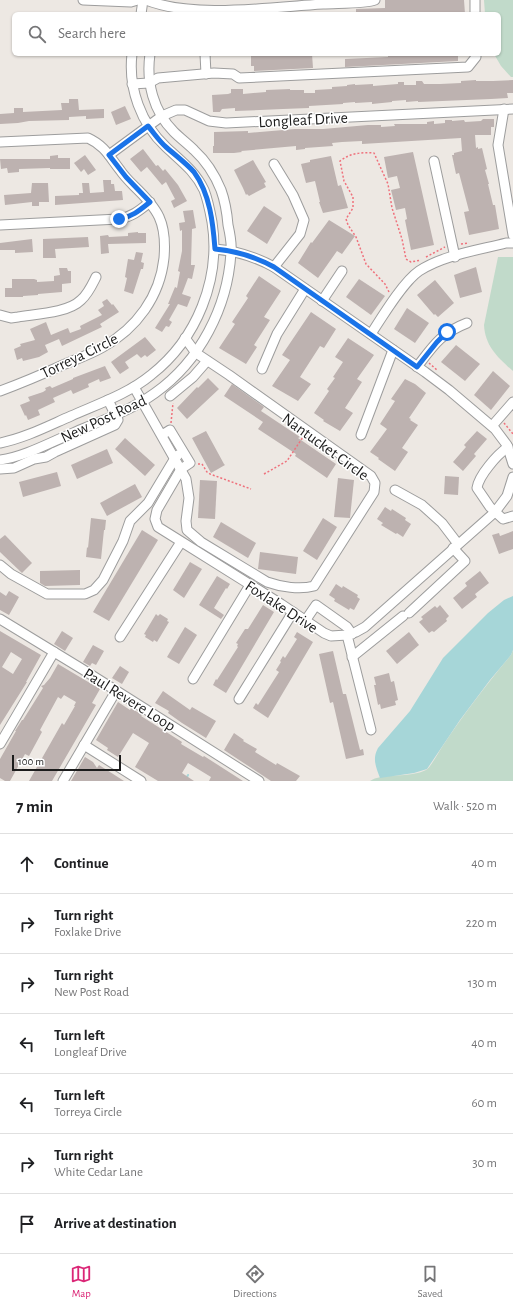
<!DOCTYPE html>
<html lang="en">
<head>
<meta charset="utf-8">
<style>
  :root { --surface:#fff; --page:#f6f6f6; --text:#202124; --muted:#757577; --line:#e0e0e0; --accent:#db2777 }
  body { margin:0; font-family:"Alegreya Sans",sans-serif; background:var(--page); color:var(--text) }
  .scale { position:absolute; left:12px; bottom:10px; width:109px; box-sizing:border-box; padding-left:4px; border:2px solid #1c1c1c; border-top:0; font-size:11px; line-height:14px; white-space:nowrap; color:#1c1c1c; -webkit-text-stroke:3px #fff; paint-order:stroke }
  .stop { position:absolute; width:12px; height:12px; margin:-9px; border:3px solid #1a73e8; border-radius:50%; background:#fff }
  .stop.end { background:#1a73e8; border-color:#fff; box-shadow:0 1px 4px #0008 }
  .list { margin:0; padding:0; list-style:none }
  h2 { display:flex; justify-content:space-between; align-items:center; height:52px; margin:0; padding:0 16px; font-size:17px }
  h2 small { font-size:13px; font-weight:400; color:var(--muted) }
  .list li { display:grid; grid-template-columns:26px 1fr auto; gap:12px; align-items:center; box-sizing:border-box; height:60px; padding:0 16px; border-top:1px solid var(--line) }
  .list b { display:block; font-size:15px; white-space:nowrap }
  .list p { margin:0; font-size:13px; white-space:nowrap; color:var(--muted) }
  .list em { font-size:13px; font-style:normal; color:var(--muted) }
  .icon { flex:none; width:22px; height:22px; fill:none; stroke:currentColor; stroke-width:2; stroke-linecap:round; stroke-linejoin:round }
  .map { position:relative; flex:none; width:513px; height:781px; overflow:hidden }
  .search { position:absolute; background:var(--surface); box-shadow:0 1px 3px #0004; left:12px; right:12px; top:12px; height:44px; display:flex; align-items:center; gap:10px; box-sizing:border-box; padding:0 14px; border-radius:6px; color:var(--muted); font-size:15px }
  .sheet { height:472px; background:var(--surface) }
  nav { display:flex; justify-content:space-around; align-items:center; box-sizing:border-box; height:56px; border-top:1px solid var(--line); background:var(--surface); font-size:11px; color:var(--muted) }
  nav a { display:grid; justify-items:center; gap:2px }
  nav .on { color:var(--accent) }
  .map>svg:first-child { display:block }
  .wetland { fill:#c1daca }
  .water { fill:#a6d6d8 }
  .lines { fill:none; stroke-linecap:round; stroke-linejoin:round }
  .stream { stroke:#a6d6d8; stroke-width:2 }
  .building { fill:#bdb2b0; fill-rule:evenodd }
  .minor-casing { stroke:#9d9d9d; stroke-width:11 }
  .path { stroke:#ef717c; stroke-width:1.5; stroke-dasharray:2 2; stroke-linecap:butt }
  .minor { stroke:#fff; stroke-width:9 }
  .route { stroke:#1a73e8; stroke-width:5 }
  .labels { text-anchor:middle; stroke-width:3; stroke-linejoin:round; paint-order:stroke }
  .street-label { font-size:16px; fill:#1c1c1c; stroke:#fff }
</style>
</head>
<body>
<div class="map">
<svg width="513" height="781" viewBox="0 0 513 781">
  <rect width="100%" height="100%" fill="#ede8e3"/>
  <g class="wetland">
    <polygon points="484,0 513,0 513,77 511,77 501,66 494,54 499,54 499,14 485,14"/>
    <path d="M498 257H513V371C498 358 485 346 484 325Z"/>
    <path d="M513 650V781H370C381 773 411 778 426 770 431 767 438 753 442 747 463 715 486 685 511 655Z"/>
  </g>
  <path class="water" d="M513 596V650L511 655 490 680 460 720 427 769 414 773 380 778C376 767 372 759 378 748L410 711 443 658 488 613 504 600Z"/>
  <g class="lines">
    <polyline class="stream" points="185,781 188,775"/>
  </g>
  <g class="building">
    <polygon points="385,0 464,0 465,14 356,14 356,9 385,8"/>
    <polygon points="251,54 312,54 313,68 254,71 254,66 251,66"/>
    <polygon points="388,54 458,54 458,61 345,67 345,59 388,57"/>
    <polygon points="476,80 476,81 493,81 513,80 513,93 507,93 508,98 491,99 418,102 418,101 406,102 406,100 392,101 392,102 372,104 372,102 355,103 355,102 343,103 343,104 309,106 309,108 283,109 235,111 235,108 222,109 220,112 213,112 212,95 228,94 231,93 231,89 243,89 243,94 266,92 266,90 290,89 290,90 304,90 304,93 315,93 315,90 332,89 332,87 347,86 347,85 355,84 355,85 373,84 373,86 398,84 398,82 404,82 404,85 416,85 416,81 422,81 424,84 440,84 461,83 461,81"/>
    <polygon points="69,99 78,99 79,110 104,109 104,118 86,119 86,116 69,117 69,120 29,121 18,123 0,124 0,114 14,113 14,108 23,108 23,112 62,110 61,103 69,103"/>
    <polygon points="125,106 131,119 116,125 111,112"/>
    <polygon points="483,119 494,119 494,127 491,127 491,135 475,135 476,148 478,147 478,149 482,148 487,169 485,170 489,184 488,184 493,205 495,205 499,229 469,235 464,212 469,211 459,173 456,174 452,155 454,155 454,153 462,151 461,138 362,144 362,141 342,142 332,143 333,146 305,148 305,149 296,150 296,146 241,151 242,152 234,153 213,153 213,146 214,146 214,132 248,131 248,133 295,129 323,129 368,125 381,125 381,127 395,126 394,124 427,124 427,122 434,121 434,124 445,123 445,120 452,120 452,121 464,120 465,122 481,121"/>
    <polygon points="143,149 156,166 158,165 163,171 165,169 178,185 187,201 174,208 171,201 175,199 166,182 162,185 147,167 141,172 130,159"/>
    <polygon points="413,152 434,245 411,250 405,220 407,219 405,208 396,210 391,190 400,188 397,176 388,178 384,157"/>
    <polygon points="58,155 58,158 70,158 70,169 50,169 50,168 19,169 19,172 8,173 7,168 1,169 0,159 50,159 50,156"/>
    <polygon points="85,155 96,170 88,175 84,169 81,172 74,163"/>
    <polygon points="331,156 338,186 341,185 348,208 323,213 319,202 320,202 315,181 306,183 301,164 310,162 310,160"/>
    <polygon points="253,160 266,182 264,183 266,187 249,196 247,194 246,195 243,188 234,170"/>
    <polygon points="103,180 111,180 111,184 114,184 115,191 122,191 123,200 55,205 55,196 79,195 79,193 83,193 82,183 89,183 90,193 104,192"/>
    <polygon points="32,183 48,183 49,202 39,202 39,206 32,206 32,202 5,205 4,195 31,193"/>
    <polygon points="264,206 282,218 267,244 247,231"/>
    <polygon points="193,210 196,228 192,229 191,265 195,265 192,279 188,278 182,294 191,297 187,307 178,304 169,320 172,322 169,327 166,326 162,332 155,328 170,304 168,304 175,287 177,288 180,272 178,271 182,251 182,230 180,231 179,223 185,222 183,211"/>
    <polygon points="329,220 355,236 342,254 337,251 318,278 298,263 311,242 312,243"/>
    <polygon points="138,232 138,233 146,233 146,243 108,244 109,253 101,254 100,236 108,235 109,237 128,236 128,233"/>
    <polygon points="88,237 89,247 55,249 56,258 43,258 43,239"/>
    <polygon points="32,239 33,252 15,253 15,250 0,250 0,243"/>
    <polygon points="136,252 143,253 141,262 144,263 143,269 141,269 133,294 124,291 127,278 125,277 128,259 134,260"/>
    <polygon points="476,267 482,292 460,298 454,275"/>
    <polygon points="59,268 67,268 68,271 71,271 71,283 62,284 62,292 38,294 38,295 23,296 23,297 5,297 5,288 12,288 12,279 34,279 37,280 37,282 54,281 54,276 60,275"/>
    <polygon points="259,276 281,291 264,317 270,320 254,345 257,347 246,364 219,348 235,324 232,322 248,298 246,296"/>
    <polygon points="359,279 385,296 371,315 346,297"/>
    <polygon points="435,280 454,303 438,317 435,314 434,315 417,295"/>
    <polygon points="107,299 112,305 113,304 119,312 100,324 102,327 62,346 59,339 45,345 48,352 39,357 23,361 22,358 17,360 14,349 21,346 20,344 35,340 30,329 46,322 51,335 68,328 70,333 81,329 80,326 102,315 98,310 104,306 102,302"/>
    <polygon points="407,308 429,323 415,343 394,329"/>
    <polygon points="311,312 336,329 324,348 320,346 300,377 311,384 298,401 272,386 290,360 282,355"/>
    <polygon points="145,337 156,350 147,357 145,355 141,358 137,354 125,362 129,368 120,374 111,362"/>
    <polygon points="348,338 374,355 357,379 362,382 345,408 353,413 340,431 323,421 324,420 314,413 329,391 327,389 335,378 333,377 343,362 335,357"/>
    <polygon points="456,345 480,364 465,381 441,362"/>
    <polygon points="105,366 111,378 100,382 99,379 88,384 89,387 73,394 71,390 53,398 55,402 38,410 40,415 28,420 26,415 25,416 20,405 30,401 28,397 43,392 46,390 45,388 50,386 52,388 73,379 73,378"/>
    <polygon points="493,371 510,386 491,410 474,395"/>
    <polygon points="208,378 219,389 187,419 177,408 197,387 198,388"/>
    <polygon points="405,379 415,384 426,393 409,418 411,419 410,420 418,425 402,448 408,452 395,471 378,459 379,458 370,452 387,429 380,424 395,401 391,399"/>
    <polygon points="232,384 264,407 261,411 300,437 298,438 336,464 327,478 295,456 296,454 258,429 263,422 224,396"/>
    <polygon points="206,431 224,464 225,465 211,473 192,438"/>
    <polygon points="477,431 487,439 474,454 476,456 463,471 453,462 466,447 464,445"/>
    <polygon points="125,438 155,465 145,476 115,449"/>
    <polygon points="107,449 113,463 77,479 71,465"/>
    <polygon points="57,472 61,486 23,497 19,482"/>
    <polygon points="445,476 459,477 458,495 444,494"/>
    <polygon points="338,478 354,480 350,518 334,517"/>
    <polygon points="200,480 217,481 215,519 198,518"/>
    <polygon points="135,484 142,497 107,516 100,503"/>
    <polygon points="385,507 391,511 392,509 406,518 405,520 411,524 403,537 397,533 396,534 381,525 383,523 377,519"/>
    <polygon points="91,518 106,520 105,530 104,530 101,559 86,557 87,547 88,548"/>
    <polygon points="323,518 337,527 317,560 303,551"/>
    <polygon points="221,522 256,543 248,558 213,537"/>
    <polygon points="142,530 158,540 109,621 93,612"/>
    <polygon points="513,531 513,549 499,554 492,535 499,533 500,536"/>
    <polygon points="5,535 32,563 22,573 0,552 0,539"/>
    <polygon points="260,552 298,557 296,574 258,569"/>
    <polygon points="190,562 202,569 184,598 173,590"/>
    <polygon points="80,570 80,585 45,586 40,583 40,571"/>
    <polygon points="480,571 489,583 475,594 477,597 462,609 453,598 467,586 465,583"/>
    <polygon points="217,576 230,584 227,589 226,588 214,608 224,615 221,619 199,605"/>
    <polygon points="336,584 342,588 343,586 358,595 357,597 360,599 354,610 350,608 349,610 334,601 335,599 329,595"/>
    <polygon points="9,591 19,597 9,615 0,610 0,592 6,596"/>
    <polygon points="263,605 274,612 226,693 213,685 216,679 217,680 238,647 237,646 238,644 236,643 245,629 248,629"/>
    <polygon points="440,605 449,616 446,619 447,621 434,632 432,631 429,633 419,622 423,619 421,617 435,606 437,608"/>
    <polygon points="156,614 158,616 160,614 168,619 167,621 169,622 157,642 154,640 153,642 145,637 146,635 144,634"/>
    <polygon points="185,627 197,635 179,664 167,657"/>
    <path d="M0 631 41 655 26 682H27L0 725ZM11 652 22 659 13 674 2 667Z"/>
    <polygon points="62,631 73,638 65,651 54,644"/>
    <polygon points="297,632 313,642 268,718 253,708 256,703 258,705 279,672 276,670 281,662 280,661 283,656 285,658 297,639 294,637"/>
    <polygon points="409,632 419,645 397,664 386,651"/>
    <polygon points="93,645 104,651 96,665 92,663 90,666 83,662"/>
    <polygon points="333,651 343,694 346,694 360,750 363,749 364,755 346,759 333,702 330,703 319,654"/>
    <polygon points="58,664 100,689 92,703 96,705 52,781 29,781 62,723 64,725 75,706 74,706 76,702 64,695 61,699 58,697 40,730 42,732 29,756 25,754 10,781 5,781 0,778 0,759 16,731 15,731 22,720 23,720 43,688 41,686 44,685 50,678"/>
    <polygon points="120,666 129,672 122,684 112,678"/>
    <polygon points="389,673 391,682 394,681 398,700 395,701 396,705 381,709 380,704 378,705 374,685 376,685 374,677"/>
    <polygon points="163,691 190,710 192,707 216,721 206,738 182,723 168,713 169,711 155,703"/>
    <polygon points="118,702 130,710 131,708 142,715 141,716 182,742 181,744 203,757 204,756 243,781 209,781 211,777 188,763 182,773 194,781 158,781 135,767 149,743 133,733 118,757 107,750 108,748 96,740"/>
    <polygon points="234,733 244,740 243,741 257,749 255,752 276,765 277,763 300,776 296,781 271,781 224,750"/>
    <polygon points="85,757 93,762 97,768 99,765 124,781 71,781"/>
  </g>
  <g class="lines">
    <defs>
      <g id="minor">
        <polyline points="83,0 131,2 138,0"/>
        <path d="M146 0C194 19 271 7 323 4 336 3 365 4 375 0"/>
        <polyline points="475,0 475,14"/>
        <polyline points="141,14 143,0"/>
        <polyline points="205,54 206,74"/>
        <polyline points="132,84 149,83 158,78 214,73 233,74 239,78 468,67 476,57 476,54"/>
        <polyline points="504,109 498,145 513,235"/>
        <path d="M0 142 88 138C105 146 109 156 120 170 124 176 129 181 134 186 158 209 167 222 164 258 160 296 137 328 103 347 91 354 77 359 65 364 43 374 22 383 0 391"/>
        <polyline points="109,155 162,116 176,110 185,110 209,121 226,123 513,109"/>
        <polyline points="434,161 455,257"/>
        <polyline points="274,164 293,195 304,220 300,234 274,267"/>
        <path d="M0 225 119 219C132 217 140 210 150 202"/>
        <path d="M215 249C236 251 256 257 274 267L425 372 449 390 495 429 507 445 513 464"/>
        <polyline points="322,301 342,271"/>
        <path d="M0 315 11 318 18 317C36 314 68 313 81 300 88 294 92 285 96 277"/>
        <path d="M371 334C382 317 403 282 419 271 443 255 479 250 506 243H513"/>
        <path d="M417 367C433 346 441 333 467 323"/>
        <polyline points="262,369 277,334 305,289"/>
        <path d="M134 387 186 479 189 498 186 521 187 530 201 542 267 582C281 587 300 590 314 586L374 492 375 483 371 476 229 375 196 353 185 338"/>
        <polyline points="170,396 193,377 207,361"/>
        <polyline points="492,426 513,402"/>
        <polyline points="162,435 170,430 190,463 181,469 157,510 155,519 158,527 281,604 324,633 331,636 347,635 356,632 365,627 495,512 507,496 513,477"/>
        <polyline points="361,435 393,350"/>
        <path d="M0 443C25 438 48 426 71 416 98 404 128 394 151 375 197 339 221 279 212 222 210 211 208 200 204 190 195 171 181 161 166 147 141 124 128 88 132 54"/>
        <path d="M508 447C497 455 479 475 477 488L490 507 503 519 513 516"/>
        <path d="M0 460C24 457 51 442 73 433 101 421 130 411 155 393 200 361 228 307 231 252 232 243 230 234 228 225 227 213 225 201 221 190 215 175 206 161 194 150 188 144 180 138 174 132 153 111 146 82 150 54"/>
        <polyline points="0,469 14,468 34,459 46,457 55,452 115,425 118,420 108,400"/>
        <polyline points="395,490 422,505 442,523 458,544"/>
        <polyline points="0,565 11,574 47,594 85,594 94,590 103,580 123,541 130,521 148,503 175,458 178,455"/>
        <polyline points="409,613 465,561 453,548"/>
        <polyline points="0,619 82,669 259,781"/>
        <polyline points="305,621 316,605 347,627 352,634"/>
        <polyline points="347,635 371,730"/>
        <polyline points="120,637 181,542"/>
        <polyline points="352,657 403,616"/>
        <polyline points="193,679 250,585"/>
        <polyline points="239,699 293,612"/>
        <polyline points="0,744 54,652"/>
        <polyline points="84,745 141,781"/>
        <polyline points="63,781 116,691"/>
      </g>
    </defs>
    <use href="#minor" class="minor-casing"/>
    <g class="path">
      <polyline points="461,244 469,243"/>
      <polyline points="426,257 445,247"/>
      <path d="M389 292 385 284 366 264 356 237 348 225 346 219 353 208V197L344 181 340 161C350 153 362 152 374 153L388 184 392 208 402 239 406 259 411 262 421 260"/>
      <polyline points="429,363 437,370"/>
      <polyline points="171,423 173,403"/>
      <polyline points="504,423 513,434"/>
      <polyline points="198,464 202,464 207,472 210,474 251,489"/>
      <polyline points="264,474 287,461 303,437"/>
    </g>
    <use href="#minor" class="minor"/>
  </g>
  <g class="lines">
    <path class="route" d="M119 219C132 217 140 210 150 202L126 177 109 155 148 126C154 133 159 141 166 147 175 155 186 163 194 172 210 194 213 223 215 249 236 251 256 257 274 267L417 367 437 342 447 332"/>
  </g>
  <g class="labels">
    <g class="street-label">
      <text transform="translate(303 119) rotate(-3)" y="6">Longleaf Drive</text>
      <text transform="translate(79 355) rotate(-26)" y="6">Torreya Circle</text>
      <text transform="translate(103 418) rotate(-25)" y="6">New Post Road</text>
      <text transform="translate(326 446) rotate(36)" y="6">Nantucket Circle</text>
      <text transform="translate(282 606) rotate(33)" y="6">Foxlake Drive</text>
      <text transform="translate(130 699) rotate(32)" y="6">Paul Revere Loop</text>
    </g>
  </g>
</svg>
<div class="scale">100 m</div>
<div class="stop" style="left:447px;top:332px"></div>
<div class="stop end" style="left:119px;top:219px"></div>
<div class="search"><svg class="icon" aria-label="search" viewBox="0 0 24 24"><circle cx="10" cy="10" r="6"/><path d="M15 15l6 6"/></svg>Search here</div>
</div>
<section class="sheet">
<h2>7 min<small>Walk · 520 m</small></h2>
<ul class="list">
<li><svg class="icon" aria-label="ahead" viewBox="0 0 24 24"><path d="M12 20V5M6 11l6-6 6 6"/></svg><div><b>Continue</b></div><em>40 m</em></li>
<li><svg class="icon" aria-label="right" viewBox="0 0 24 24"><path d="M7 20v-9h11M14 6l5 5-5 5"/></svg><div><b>Turn right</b><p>Foxlake Drive</p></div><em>220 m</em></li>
<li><svg class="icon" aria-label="right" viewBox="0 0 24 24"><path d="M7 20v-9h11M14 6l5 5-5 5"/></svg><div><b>Turn right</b><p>New Post Road</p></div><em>130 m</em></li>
<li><svg class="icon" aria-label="left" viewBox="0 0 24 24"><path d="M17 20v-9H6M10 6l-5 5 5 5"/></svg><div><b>Turn left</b><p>Longleaf Drive</p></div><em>40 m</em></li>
<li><svg class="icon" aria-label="left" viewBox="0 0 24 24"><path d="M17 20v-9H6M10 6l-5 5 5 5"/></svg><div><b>Turn left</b><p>Torreya Circle</p></div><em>60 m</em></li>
<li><svg class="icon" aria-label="right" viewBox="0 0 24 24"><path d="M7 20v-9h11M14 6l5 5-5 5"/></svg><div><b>Turn right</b><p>White Cedar Lane</p></div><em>30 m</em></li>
<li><svg class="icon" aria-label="arrive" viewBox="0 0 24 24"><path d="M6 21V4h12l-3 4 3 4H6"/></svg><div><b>Arrive at destination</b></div></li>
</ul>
</section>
<nav>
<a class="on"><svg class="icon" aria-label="map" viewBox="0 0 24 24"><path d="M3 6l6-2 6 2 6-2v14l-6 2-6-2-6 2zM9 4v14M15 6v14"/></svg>Map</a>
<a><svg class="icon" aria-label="directions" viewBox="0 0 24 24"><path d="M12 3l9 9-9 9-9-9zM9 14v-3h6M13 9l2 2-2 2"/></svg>Directions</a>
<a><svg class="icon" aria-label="saved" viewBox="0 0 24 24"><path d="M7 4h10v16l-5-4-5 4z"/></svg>Saved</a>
</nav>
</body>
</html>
